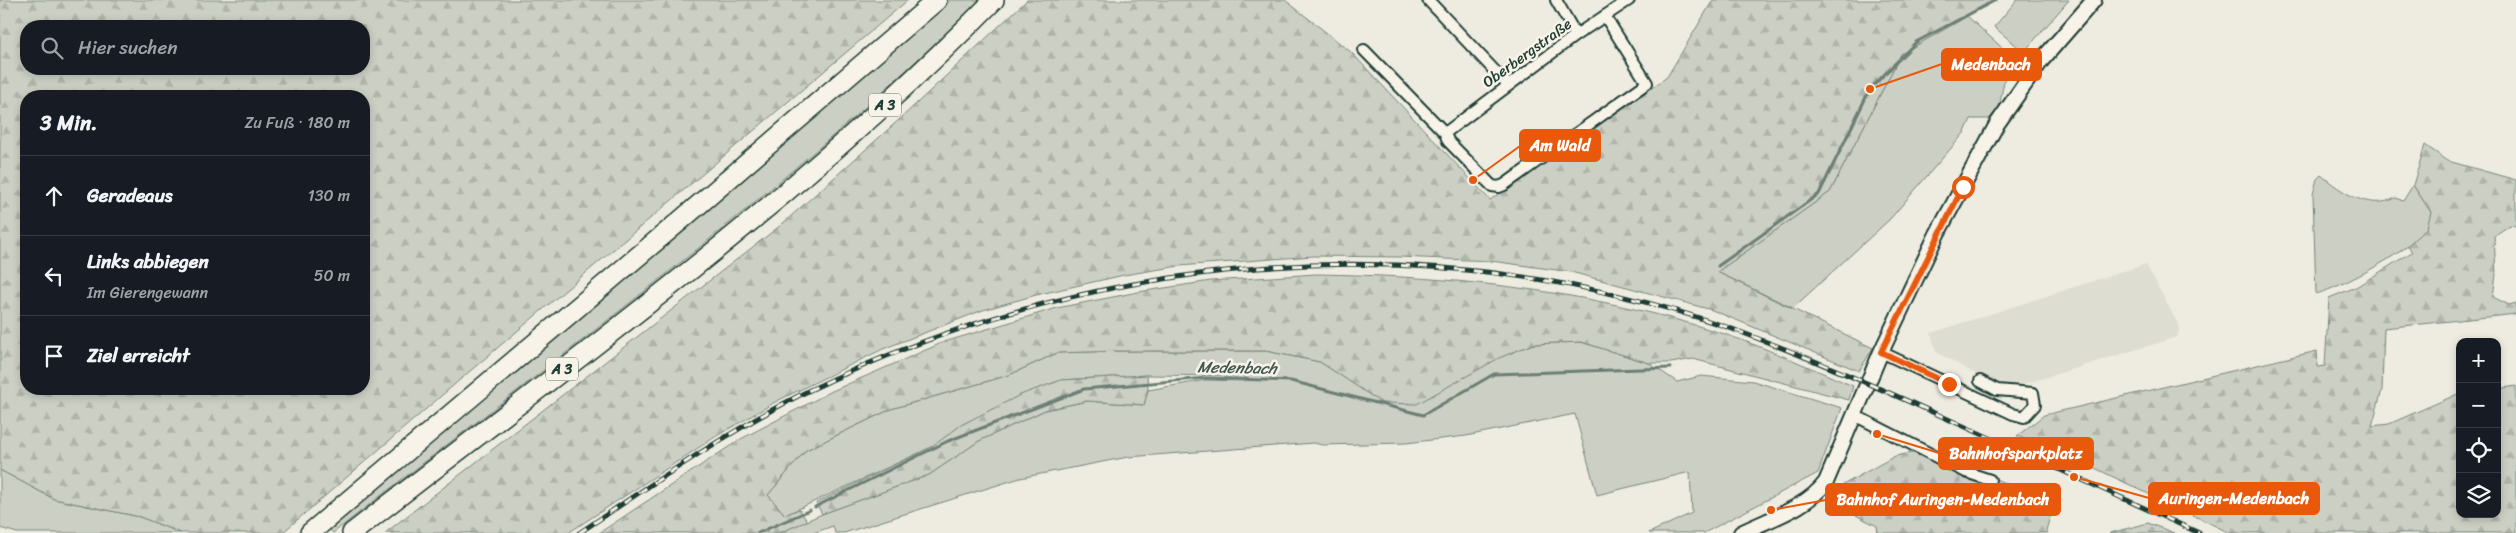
<!DOCTYPE html>
<html lang="de">
<head>
<meta charset="utf-8">
<style>
  :root { --surface:#171b24; --page:#242831; --text:#f1f3f6; --muted:#9ea1a6; --line:#363941 }
  body { margin:0; font-family:Sriracha,sans-serif; background:var(--page); color:var(--text) }
  .controls { position:absolute; right:15px; bottom:15px; display:grid; overflow:hidden; border-radius:10px; box-shadow:0 2px 8px #0003 }
  .controls button { width:45px; height:45px; display:grid; place-items:center; padding:0; border:0; border-bottom:1px solid var(--line); background:var(--surface); color:var(--text); font:25px sans-serif }
  .stop { position:absolute; width:15px; height:15px; margin:-11px; border:4px solid #ea580c; border-radius:50%; background:#fff }
  .stop.end { background:#ea580c; border-color:#fff; box-shadow:0 1px 5px #0008 }
  .list { margin:0; padding:0; list-style:none }
  h2 { display:flex; justify-content:space-between; align-items:center; height:65px; margin:0; padding:0 20px; font-size:21px }
  h2 small { font-size:16px; font-weight:400; color:var(--muted) }
  .list li { display:grid; grid-template-columns:32px 1fr auto; gap:15px; align-items:center; box-sizing:border-box; height:80px; padding:0 20px; border-top:1px solid var(--line) }
  .list b { display:block; font-size:19px; white-space:nowrap }
  .list p { margin:0; font-size:16px; white-space:nowrap; color:var(--muted) }
  .list em { font-size:16px; font-style:normal; color:var(--muted) }
  .icon { flex:none; width:28px; height:28px; fill:none; stroke:currentColor; stroke-width:2; stroke-linecap:round; stroke-linejoin:round }
  .map { position:relative; flex:none; width:2516px; height:533px; overflow:hidden }
  .search { position:absolute; background:var(--surface); box-shadow:0 2px 8px #0003; left:20px; top:20px; width:350px; height:55px; display:flex; align-items:center; gap:12px; box-sizing:border-box; padding:0 18px; border-radius:20px; color:var(--muted); font-size:19px }
  .panel { position:absolute; background:var(--surface); box-shadow:0 2px 8px #0003; left:20px; top:90px; width:350px; height:305px; border-radius:20px }
  .map>svg:first-child { display:block }
  .built { fill:#ddddd2 }
  .green { fill:#cccfc4; stroke:#76867c }
  .forest { fill:url(#forest-firs); stroke:#76867c; fill-rule:evenodd }
  .lines { fill:none; stroke-linecap:round; stroke-linejoin:round }
  .stream { stroke:#6c7e74; stroke-width:3 }
  .street-casing { stroke:#1f3d34; stroke-width:14 }
  .secondary-casing { stroke:#1f3d34; stroke-width:18 }
  .highway-casing { stroke:#1f3d34; stroke-width:22 }
  .street { stroke:#f7f3e8; stroke-width:10 }
  .secondary { stroke:#f7f3e8; stroke-width:14 }
  .highway { stroke:#f7f3e8; stroke-width:19 }
  .rail-casing { stroke:#1f3d34; stroke-width:5 }
  .rail { stroke:#f7f3e8; stroke-width:3; stroke-dasharray:9; stroke-linecap:butt }
  .route { stroke:#ea580c; stroke-width:6 }
  .labels { text-anchor:middle; stroke-width:5; stroke-linejoin:round; paint-order:stroke }
  .shield { fill:#f7f3e8; stroke:#60746a; stroke-width:1 }
  .shield-label { font-size:14px; font-weight:bold; fill:#1f3d34 }
  .street-label { font-size:15px; fill:#1f3d34; stroke:#f7f3e8 }
  .water-label { font-size:16px; font-style:italic; fill:#3f584f; stroke:#f7f3e8 }
  .leader { fill:none; stroke:#e8590c; stroke-width:2 }
  .callout-dot { fill:#e8590c; stroke:#f7f3e8; stroke-width:2 }
  .callout { fill:#e8590c; stroke:#e8590c; stroke-width:2 }
  .callout-label { font-size:16px; text-anchor:middle; font-weight:bold; fill:#fff }
</style>
</head>
<body>
<div class="map">
<svg width="2516" height="533" viewBox="0 0 2516 533">
  <defs>
    <pattern id="forest-firs" width="22" height="20" patternUnits="userSpaceOnUse" patternTransform="scale(1.25)"><rect width="22" height="20" fill="#cccfc4"/><path d="M5 1l3.5 6h-7zM16 11l3.5 6h-7z" fill="#afb3a9"/></pattern>
  </defs>
  <rect width="100%" height="100%" fill="#eeece1"/>
  <filter id="ink" filterUnits="userSpaceOnUse"><feTurbulence type="fractalNoise" baseFrequency=".02" numOctaves="2"/><feDisplacementMap in="SourceGraphic" scale="10" xChannelSelector="R" yChannelSelector="G"/><feConvolveMatrix kernelMatrix="1 2 1 2 8 2 1 2 1" color-interpolation-filters="sRGB"/></filter>
  <g filter="url(#ink)">
    <polygon class="built" points="2146,264 2180,328 2177,337 2011,388 1997,386 1936,352 1931,333"/>
    <g class="green">
      <path d="M950 0H980C781 196 553 361 333 533L328 528 746 173 902 44Z"/>
      <polygon points="2017,0 2069,0 2024,52 1994,27"/>
      <polygon points="1967,16 2009,54 1999,108 1989,119 1971,119 1965,132 1890,219 1793,308 1717,272 1830,192 1901,54"/>
      <path d="M2321 175C2342 192 2368 211 2396 198L2403 201 2413 185 2431 212C2430 217 2429 223 2427 227 2416 248 2340 288 2316 294L2313 194 2317 179Z"/>
      <polygon points="1581,342 1649,363 1677,382 1701,376 1753,381 1842,408 1818,473 1704,533 1649,533 1692,513 1690,472 1597,495 1575,414 1466,436 1406,443 1322,445 1314,443 1128,457 1020,478 844,533 835,533 833,526 813,533 779,533 822,514 929,475 979,441 1045,410 1087,401 1144,405 1148,390 1206,380 1245,381 1245,376 1147,375 1061,380 961,425 934,446 785,515 768,495 806,450 891,409 1009,375 1057,353 1120,351 1266,351 1320,362 1382,402 1533,344"/>
      <polygon points="0,470 54,499 140,517 181,533 17,533 0,528"/>
    </g>
    <g class="forest">
      <path d="M0 0H908L469 372 282 533H181L140 517 54 499 0 470ZM26 26H364V69H26ZM26 96H364V389H26Z"/>
      <polygon points="1027,0 1285,0 1351,52 1490,200 1667,77 1713,0 1996,0 1901,54 1830,192 1717,272 1873,348 1859,371 1712,310 1571,272 1491,261 1399,257 1313,256 1179,266 1124,275 1036,295 983,310 883,349 777,401 715,437 568,533 385,533 781,225 901,118"/>
      <polygon points="2425,145 2448,161 2516,180 2516,226 2510,225 2494,236 2496,274 2493,297 2509,305 2516,303 2516,314 2384,328 2382,390 2372,426 2389,424 2460,393 2460,514 2497,514 2497,389 2516,386 2516,533 2230,533 2076,459 2017,436 2044,415 2317,351 2318,367 2325,366 2329,298 2356,287 2412,252 2408,245 2427,228 2431,212 2413,185"/>
      <path d="M1316 274C1448 276 1578 289 1705 328 1756 343 1804 365 1853 386L1849 400 1693 359 1671 363H1649L1581 342 1533 344 1499 358 1417 404 1382 403 1320 362 1266 351H1120L1057 353 1009 375 891 409 806 450 768 495 785 515 799 509 807 521 779 533H599L739 440 832 391 944 342 1057 308 1138 292 1211 281Z"/>
      <polygon points="1147,375 1148,390 1144,405 1087,401 1045,410 979,441 929,475 822,514 816,503 933,446 961,425 1020,395 1061,380"/>
      <polygon points="1930,450 2041,499 2058,492 2046,530 2048,533 1878,533 1877,526 1848,511 1832,491 1895,456"/>
      <polygon points="2148,523 2174,533 2110,533"/>
    </g>
    <g class="lines">
      <g class="stream">
        <polyline points="1718,266 1819,194 1870,89 1916,42 1996,0"/>
        <polyline points="815,507 948,441 1084,389 1206,378 1291,381 1423,415 1494,374 1670,368"/>
        <polyline points="758,533 810,510"/>
      </g>
      <defs>
        <g id="street">
          <polyline points="1428,0 1508,85"/>
          <polyline points="1556,0 1576,35"/>
          <polyline points="1364,50 1445,133 1448,141 1492,186 1499,187 1504,185 1647,83 1605,16"/>
          <polyline points="1445,133 1576,35 1629,0"/>
          <polyline points="1881,352 2013,414 2024,417 2035,405 2033,393 1997,390 1980,381"/>
          <polyline points="1854,415 1966,472 1990,480"/>
        </g>
        <path id="secondary" d="M1741 533C1769 519 1807 508 1826 482L1881 352 1937 234 1997 124 2041 61 2094 0"/>
        <g id="highway">
          <polyline points="310,533 681,220 937,0"/>
          <path d="M352 533C571 362 799 199 994 0"/>
        </g>
      </defs>
      <use href="#street" class="street-casing"/>
      <use href="#secondary" class="secondary-casing"/>
      <use href="#highway" class="highway-casing"/>
      <use href="#street" class="street"/>
      <use href="#secondary" class="secondary"/>
      <use href="#highway" class="highway"/>
      <defs>
        <path id="rail" d="M579 533C654 483 728 431 808 391 1092 253 1420 223 1721 325 1792 350 1861 380 1930 411 2020 451 2109 492 2199 533"/>
      </defs>
      <use href="#rail" class="rail-casing"/>
      <use href="#rail" class="rail"/>
    </g>
  </g>
  <g class="lines" filter="url(#ink)">
    <polyline class="route" points="1949,384 1881,352 1963,187"/>
  </g>
  <g class="labels">
    <g class="shield">
      <rect x="869" y="93.5" width="32" height="23" rx="4"/>
      <rect x="546" y="357.5" width="32" height="23" rx="4"/>
    </g>
    <g class="shield-label">
      <text x="885" y="110">A 3</text>
      <text x="562" y="374">A 3</text>
    </g>
    <g class="street-label">
      <text transform="translate(1527 53) rotate(-36)" y="5">Oberbergstraße</text>
    </g>
    <g class="water-label">
      <text transform="translate(1237 367) rotate(1)" y="6">Medenbach</text>
    </g>
  </g>
  <path class="leader" d="M1870 89L1942 64M1473 180L1520 146M1877 434L1939 453M2074 477L2149 498M1771 510L1826 500"/>
  <g class="callout-dot">
    <circle cx="1870" cy="89" r="5"/>
    <circle cx="1473" cy="180" r="5"/>
    <circle cx="1877" cy="434" r="5"/>
    <circle cx="2074" cy="477" r="5"/>
    <circle cx="1771" cy="510" r="5"/>
  </g>
  <g class="callout">
    <rect x="1942" y="49" width="99" height="31" rx="5"/>
    <rect x="1520" y="130" width="80" height="31" rx="5"/>
    <rect x="1939" y="438" width="154" height="31" rx="5"/>
    <rect x="2149" y="483" width="170" height="31" rx="5"/>
    <rect x="1826" y="484" width="234" height="31" rx="5"/>
  </g>
  <g class="callout-label">
    <text x="1991" y="70">Medenbach</text>
    <text x="1560" y="151">Am Wald</text>
    <text x="2016" y="459">Bahnhofsparkplatz</text>
    <text x="2234" y="504">Auringen-Medenbach</text>
    <text x="1943" y="505">Bahnhof Auringen-Medenbach</text>
  </g>
</svg>
<div class="controls">
<button>+</button>
<button>−</button>
<button><svg class="icon" aria-label="locate" viewBox="0 0 24 24"><circle cx="12" cy="12" r="6"/><path d="M12 2v4M12 18v4M2 12h4M18 12h4"/></svg></button>
<button><svg class="icon" aria-label="layers" viewBox="0 0 24 24"><path d="M12 4l9 5-9 5-9-5zM3 14l9 5 9-5"/></svg></button>
</div>
<div class="stop" style="left:1963px;top:187px"></div>
<div class="stop end" style="left:1949px;top:384px"></div>
<div class="search"><svg class="icon" aria-label="search" viewBox="0 0 24 24"><circle cx="10" cy="10" r="6"/><path d="M15 15l6 6"/></svg>Hier suchen</div>
<section class="panel">
<h2>3 Min.<small>Zu Fuß · 180 m</small></h2>
<ul class="list">
<li><svg class="icon" aria-label="ahead" viewBox="0 0 24 24"><path d="M12 20V5M6 11l6-6 6 6"/></svg><div><b>Geradeaus</b></div><em>130 m</em></li>
<li><svg class="icon" aria-label="left" viewBox="0 0 24 24"><path d="M17 20v-9H6M10 6l-5 5 5 5"/></svg><div><b>Links abbiegen</b><p>Im Gierengewann</p></div><em>50 m</em></li>
<li><svg class="icon" aria-label="arrive" viewBox="0 0 24 24"><path d="M6 21V4h12l-3 4 3 4H6"/></svg><div><b>Ziel erreicht</b></div></li>
</ul>
</section>
</div>
</body>
</html>
